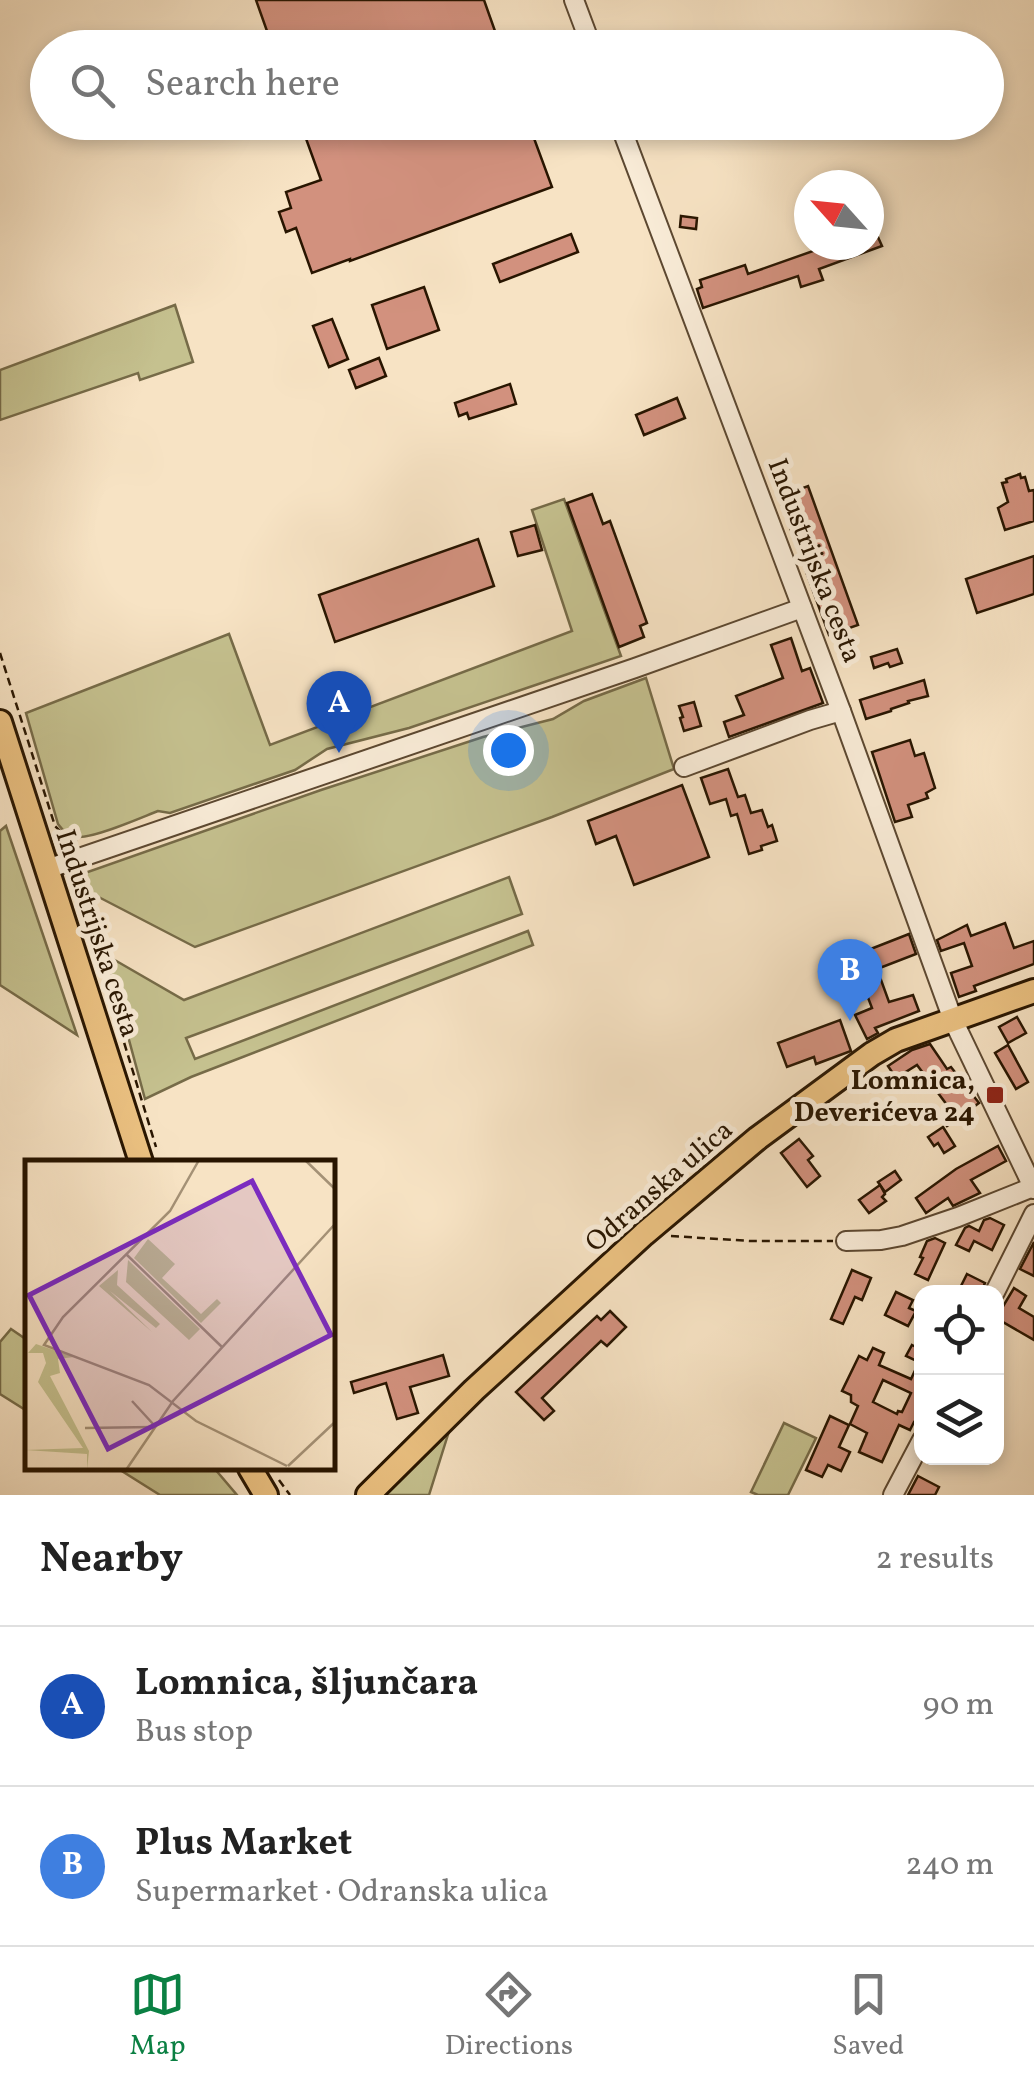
<!DOCTYPE html>
<html lang="en">
<head>
<meta charset="utf-8">
<style>
  :root { --surface:#fff; --page:#f2f2f2; --text:#222; --muted:#767676; --line:#e0e0e0; --accent:#0b8043 }
  body { margin:0; font-family:Vollkorn,serif; background:var(--page); color:var(--text) }
  .controls { position:absolute; right:30px; bottom:30px; display:grid; overflow:hidden; border-radius:20px; box-shadow:0 5px 15px #0003 }
  .controls button { width:90px; height:90px; display:grid; place-items:center; padding:0; border:0; border-bottom:2px solid var(--line); background:var(--surface); color:var(--text); font:50px sans-serif }
  .compass { position:absolute; left:794px; top:170px; width:90px; height:90px; border-radius:50%; background:var(--surface); box-shadow:0 5px 15px #0003; rotate:297deg }
  .you { position:absolute; left:508px; top:750px; width:35px; height:35px; margin:-25px; border:8px solid #fff; border-radius:50%; background:#1a73e8; box-shadow:0 0 0 15px #1a73e833 }
  .badge { display:grid; place-items:center; width:65px; height:65px; border-radius:50%; background:var(--accent); color:#fff; font-size:32px; font-weight:700 }
  .pin { position:absolute; translate:-50% -82px; filter:drop-shadow(0 2px 5px #0008) }
  .pin::after { content:''; position:absolute; top:52px; width:35px; height:30px; background:inherit; clip-path:polygon(0 0,100% 0,50% 100%) }
  .list { margin:0; padding:0; list-style:none }
  h2 { display:flex; justify-content:space-between; align-items:center; height:130px; margin:0; padding:0 40px; font-size:42px }
  h2 small { font-size:32px; font-weight:400; color:var(--muted) }
  .list li { display:grid; grid-template-columns:65px 1fr auto; gap:30px; align-items:center; box-sizing:border-box; height:160px; padding:0 40px; border-top:2px solid var(--line) }
  .list b { display:block; font-size:38px; white-space:nowrap }
  .list p { margin:0; font-size:32px; white-space:nowrap; color:var(--muted) }
  .list em { font-size:32px; font-style:normal; color:var(--muted) }
  .icon { flex:none; width:55px; height:55px; fill:none; stroke:currentColor; stroke-width:2; stroke-linecap:round; stroke-linejoin:round }
  .map { position:relative; flex:none; width:1034px; height:1495px; overflow:hidden }
  .search { position:absolute; background:var(--surface); box-shadow:0 5px 15px #0003; left:30px; right:30px; top:30px; height:110px; display:flex; align-items:center; gap:25px; box-sizing:border-box; padding:0 35px; border-radius:55px; color:var(--muted); font-size:38px }
  .sheet { height:450px; background:var(--surface) }
  nav { display:flex; justify-content:space-around; align-items:center; box-sizing:border-box; height:140px; border-top:2px solid var(--line); background:var(--surface); font-size:28px; color:var(--muted) }
  nav a { display:grid; justify-items:center; gap:5px }
  nav .on { color:var(--accent) }
  .map>svg:first-child { display:block }
  .green { fill:#c5c18f; stroke:#766b48; stroke-width:2.5 }
  .building { fill:#d2917e; stroke:#281500; stroke-width:2.5; fill-rule:evenodd }
  .lines { fill:none; stroke-linecap:round; stroke-linejoin:round }
  .minor-casing { stroke:#5c4831; stroke-width:22 }
  .major-casing { stroke:#281500; stroke-width:28 }
  .path { stroke:#281500; stroke-width:2.5; stroke-dasharray:8 5; stroke-linecap:butt }
  .minor { stroke:#faedd9; stroke-width:18 }
  .major { stroke:#ecc282; stroke-width:22 }
  .poi-dot { fill:#8f2418; stroke:#faedd9; stroke-width:4 }
  .labels { text-anchor:middle; stroke-width:10; stroke-linejoin:round; paint-order:stroke }
  .street-label { font-size:28px; fill:#281500; stroke:#faedd9 }
  .poi-label { font-size:28px; font-weight:bold; fill:#281500; stroke:#faedd9; text-anchor:end }
  .inset-road { fill:none; stroke:#a49176; stroke-width:2.5 }
  .view { fill:#7b2cbf; fill-opacity:0.15; stroke:#7b2cbf; stroke-width:5 }
  .inset-edge { fill:none; stroke:#281500; stroke-width:5 }
</style>
</head>
<body>
<div class="map">
<svg width="1034" height="1495" viewBox="0 0 1034 1495">
  <rect width="100%" height="100%" fill="#f7e3c4"/>
  <filter id="stains"><feTurbulence type="fractalNoise" baseFrequency=".002" numOctaves="4"/><feColorMatrix values="0 0 0 0 .2 0 0 0 0 .09 0 0 0 0 .02 0 0 0 .5 -.17"/></filter>
  <radialGradient id="worn" r=".72"><stop offset=".6" stop-color="#630" stop-opacity="0"/><stop offset="1" stop-color="#630" stop-opacity=".3"/></radialGradient>
  <g class="green">
    <polygon points="175,305 193,362 140,380 138,373 0,420 0,370"/>
    <path d="M564 499 621 656 409 728 327 749 295 770 170 813 158 811C140 818 95 838 78 837 68 836 64 832 58 824L26 713 229 634 270 745 572 631 532 510Z"/>
    <polygon points="646,678 674,769 552,817 195,947 87,891 82,874 321,790 483,737 553,719 584,701"/>
    <polygon points="6,826 77,1035 0,985 0,831"/>
    <polygon points="509,877 522,914 186,1038 195,1059 528,931 533,945 191,1077 145,1099 106,955 184,1000"/>
    <polygon points="11,1329 27,1340 27,1411 0,1394 0,1342"/>
    <polygon points="784,1423 816,1438 788,1495 758,1495 751,1492"/>
    <polygon points="451,1425 429,1495 379,1495"/>
    <polygon points="117,1468 214,1468 237,1495 160,1495"/>
  </g>
  <g class="building">
    <polygon points="256,0 484,0 501,48 273,48"/>
    <polygon points="300,122 528,122 552,187 350,261 350,259 312,273 296,228 286,232 279,212 291,208 286,192 321,180"/>
    <polygon points="681,216 697,218 696,229 680,227"/>
    <polygon points="869,217 882,246 819,269 823,280 801,287 798,276 703,308 697,289 702,287 700,280 745,265 748,274 830,245 869,245"/>
    <polygon points="571,234 578,252 500,282 493,264"/>
    <polygon points="424,287 439,330 387,349 372,305"/>
    <polygon points="332,319 348,359 329,367 313,326"/>
    <polygon points="379,358 386,376 356,388 349,370"/>
    <polygon points="510,384 516,404 469,419 467,413 459,416 455,403"/>
    <polygon points="677,398 685,418 644,435 636,415"/>
    <polygon points="1020,474 1021,478 1025,477 1029,491 1034,490 1034,521 1005,530 998,508 1008,502 1002,483 1007,482 1006,479"/>
    <polygon points="808,486 858,625 829,635 779,497"/>
    <polygon points="592,494 603,524 610,521 647,623 640,626 644,637 619,647 567,503"/>
    <polygon points="535,525 542,550 518,556 511,532"/>
    <polygon points="478,539 494,586 335,642 319,595"/>
    <polygon points="1034,556 1034,594 977,613 966,579"/>
    <polygon points="791,638 802,671 810,668 823,703 729,737 724,722 744,715 736,696 783,678 771,645"/>
    <polygon points="897,649 902,663 890,667 888,663 874,668 871,657"/>
    <polygon points="924,680 928,696 908,701 909,703 891,709 891,711 866,719 860,700"/>
    <polygon points="694,702 701,726 684,731 680,718 683,717 679,706"/>
    <polygon points="910,740 915,756 924,753 935,788 926,793 928,798 908,805 912,817 895,822 872,752"/>
    <polygon points="728,769 738,797 745,795 751,813 762,810 768,827 772,825 777,841 761,846 762,850 749,854 737,814 731,816 726,799 710,804 701,778"/>
    <polygon points="682,785 709,857 634,885 616,836 596,844 588,821"/>
    <polygon points="1005,923 1014,948 1034,941 1034,964 974,986 976,991 959,997 951,973 972,966 964,943 941,951 937,940 967,925 971,936"/>
    <polygon points="909,934 916,954 877,969 889,1002 913,995 919,1011 875,1028 878,1033 867,1039 855,1015 872,1008 859,974 871,970 863,952"/>
    <polygon points="1017,1017 1026,1033 1008,1043 999,1027"/>
    <polygon points="840,1020 851,1051 816,1064 814,1057 787,1067 778,1043"/>
    <polygon points="930,1044 947,1069 951,1067 979,1103 947,1126 941,1118 949,1113 944,1107 947,1105 917,1065 896,1078 888,1066 912,1050"/>
    <polygon points="1008,1045 1028,1082 1016,1089 995,1053"/>
    <polygon points="943,1127 955,1146 944,1153 938,1143 934,1146 928,1137"/>
    <polygon points="799,1139 813,1156 808,1160 820,1176 807,1187 781,1153"/>
    <polygon points="998,1146 1006,1161 971,1180 980,1193 953,1206 948,1198 926,1213 916,1198 956,1169"/>
    <polygon points="895,1171 901,1180 885,1192 878,1182"/>
    <polygon points="880,1185 885,1194 882,1197 886,1201 869,1213 859,1200"/>
    <polygon points="990,1218 1004,1225 992,1250 974,1241 969,1251 956,1245 965,1228 969,1226 979,1231 984,1220"/>
    <polygon points="935,1238 945,1243 928,1280 915,1274 923,1258 920,1257 927,1241"/>
    <polygon points="1034,1242 1034,1276 1020,1269"/>
    <polygon points="852,1270 871,1278 862,1300 855,1297 843,1324 831,1319"/>
    <polygon points="967,1274 985,1283 981,1292 965,1292 959,1290"/>
    <polygon points="1014,1288 1026,1296 1019,1308 1034,1317 1034,1340 996,1318"/>
    <polygon points="896,1292 913,1300 909,1308 916,1311 908,1326 885,1315"/>
    <polygon points="610,1311 626,1327 607,1346 601,1341 542,1398 554,1411 544,1420 516,1392 597,1316 601,1320"/>
    <path d="M912 1345 922 1350V1425L914 1422 910 1430 899 1425 882 1462 859 1452 867 1433 850 1424 858 1406 851 1402V1395L842 1391 859 1356 867 1360 873 1348 884 1353 879 1365 911 1379 919 1362 906 1356ZM883 1380 911 1393 902 1412 898 1411 897 1414 873 1402Z"/>
    <polygon points="443,1355 449,1376 410,1387 418,1413 397,1419 386,1383 354,1393 351,1382"/>
    <polygon points="830,1416 849,1425 839,1447 850,1452 841,1471 828,1465 822,1477 806,1470"/>
    <polygon points="918,1476 939,1487 935,1495 908,1495"/>
  </g>
  <g class="lines">
    <defs>
      <g id="minor">
        <polyline points="574,0 592,48"/>
        <polyline points="619,122 841,711 953,1020 1034,1189"/>
        <polyline points="684,767 810,720 841,711"/>
        <polyline points="47,869 635,668 802,608"/>
        <polyline points="846,1241 881,1240 902,1236 958,1217 1033,1187"/>
        <polyline points="995,1292 1034,1214"/>
        <polyline points="893,1495 922,1440"/>
      </g>
      <g id="major">
        <polyline points="0,722 141,1162"/>
        <polyline points="250,1468 266,1495"/>
        <polyline points="368,1495 474,1390 644,1234 758,1138 872,1054 896,1040 1034,991"/>
      </g>
    </defs>
    <use href="#minor" class="minor-casing"/>
    <use href="#major" class="major-casing"/>
    <g class="path">
      <polyline points="0,653 55,826 67,838 77,842"/>
      <polyline points="90,931 156,1147"/>
      <polyline points="671,1236 750,1241 833,1241"/>
      <polyline points="279,1480 290,1495"/>
    </g>
    <use href="#minor" class="minor"/>
    <use href="#major" class="major"/>
  </g>
  <rect class="poi-dot" x="985" y="1085" width="20" height="20" rx="5"/>
  <g class="labels">
    <g class="street-label">
      <text transform="translate(816 560) rotate(69)" y="10">Industrijska cesta</text>
      <text transform="translate(99 933) rotate(72)" y="10">Industrijska cesta</text>
      <text transform="translate(658 1185) rotate(-41)" y="10">Odranska ulica</text>
    </g>
    <g class="poi-label">
      <text x="975" y="1089">Lomnica,<tspan x="975" dy="32">Deverićeva 24</tspan></text>
    </g>
  </g>
  <g transform="translate(25 1160)">
    <rect width="310" height="310" fill="#f7e3c4"/>
    <path d="M123 79 150 104 137 118 176 154 192 139 196 143 176 163 109 98ZM103 100 175 169 164 180 101 122ZM93 110 92 125 135 164 131 168 85 131 127 172 74 126ZM11 184 49 197 33 199 35 213 25 216 64 291 62 310V294L0 290 58 288 13 222 21 203 18 193H3Z" fill="#c5c18f"/>
    <path class="inset-road" d="M174 0 145 51 38 157 19 185 124 225 171 261 262 306M280 0 310 29M101 94 197 187M107 241 129 265M60 268 127 267M263 306 310 262M101 310 148 241 310 64"/>
    <path class="view" d="M227 21 306 175 83 289 4 135Z"/>
    <rect width="310" height="310" class="inset-edge"/>
  </g>
  <rect width="100%" height="100%" filter="url(#stains)"/>
  <rect width="100%" height="100%" fill="url(#worn)"/>
</svg>
<div class="controls">
<button><svg class="icon" aria-label="locate" viewBox="0 0 24 24"><circle cx="12" cy="12" r="6"/><path d="M12 2v4M12 18v4M2 12h4M18 12h4"/></svg></button>
<button><svg class="icon" aria-label="layers" viewBox="0 0 24 24"><path d="M12 4l9 5-9 5-9-5zM3 14l9 5 9-5"/></svg></button>
</div>
<svg class="compass" viewBox="-18 -18 36 36"><path d="M0-13l5 13h-10z" fill="#e53935"/><path d="M0 13l5-13h-10z" fill="#767676"/></svg>
<div class="you"></div>
<div class="pin badge" style="left:339px;top:753px;background:#1a4fb4">A</div>
<div class="pin badge" style="left:850px;top:1021px;background:#3f7fe0">B</div>
<div class="search"><svg class="icon" aria-label="search" viewBox="0 0 24 24"><circle cx="10" cy="10" r="6"/><path d="M15 15l6 6"/></svg>Search here</div>
</div>
<section class="sheet">
<h2>Nearby<small>2 results</small></h2>
<ul class="list">
<li><span class="badge" style="background:#1a4fb4">A</span><div><b>Lomnica, šljunčara</b><p>Bus stop</p></div><em>90 m</em></li>
<li><span class="badge" style="background:#3f7fe0">B</span><div><b>Plus Market</b><p>Supermarket · Odranska ulica</p></div><em>240 m</em></li>
</ul>
</section>
<nav>
<a class="on"><svg class="icon" aria-label="map" viewBox="0 0 24 24"><path d="M3 6l6-2 6 2 6-2v14l-6 2-6-2-6 2zM9 4v14M15 6v14"/></svg>Map</a>
<a><svg class="icon" aria-label="directions" viewBox="0 0 24 24"><path d="M12 3l9 9-9 9-9-9zM9 14v-3h6M13 9l2 2-2 2"/></svg>Directions</a>
<a><svg class="icon" aria-label="saved" viewBox="0 0 24 24"><path d="M7 4h10v16l-5-4-5 4z"/></svg>Saved</a>
</nav>
</body>
</html>
